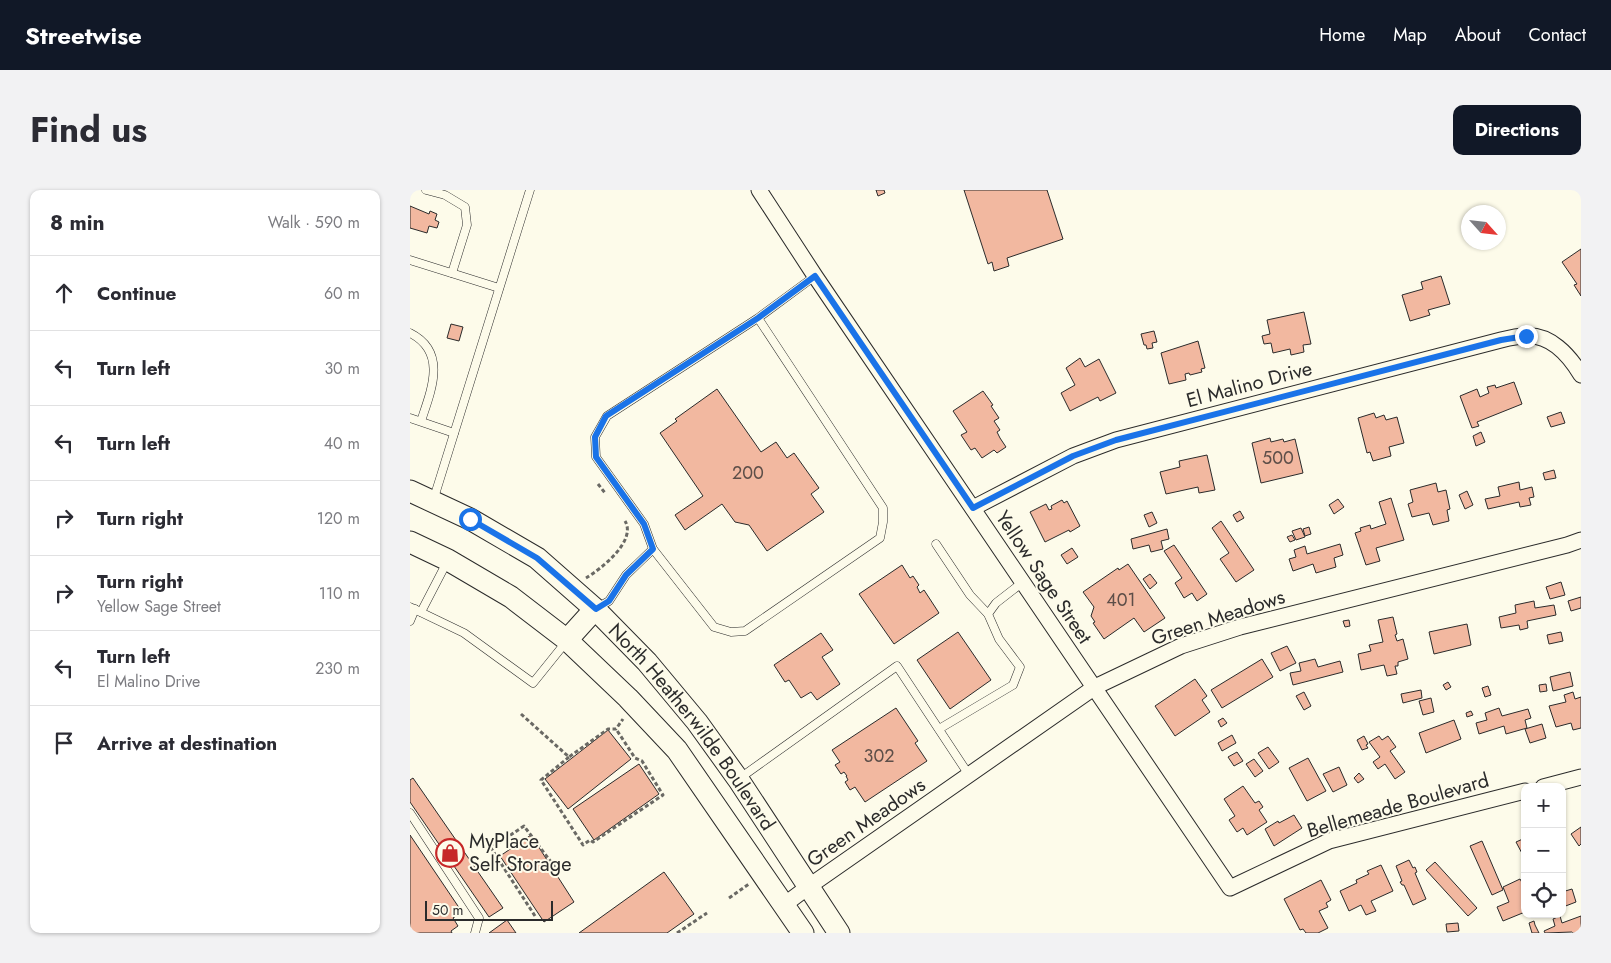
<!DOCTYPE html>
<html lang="en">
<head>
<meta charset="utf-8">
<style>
  :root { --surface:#fff; --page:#f2f2f3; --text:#2b2b33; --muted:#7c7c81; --line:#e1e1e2; --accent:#111827 }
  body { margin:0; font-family:Jost,sans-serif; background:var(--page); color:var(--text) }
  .controls { position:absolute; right:15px; bottom:15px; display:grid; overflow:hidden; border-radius:10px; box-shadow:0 1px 4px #0004 }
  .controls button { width:45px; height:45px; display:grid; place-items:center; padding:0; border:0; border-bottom:1px solid var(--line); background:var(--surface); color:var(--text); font:25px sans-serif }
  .compass { position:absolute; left:1051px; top:15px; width:45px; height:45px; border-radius:50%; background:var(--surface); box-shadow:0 1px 4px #0004; rotate:117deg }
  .scale { position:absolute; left:15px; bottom:12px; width:128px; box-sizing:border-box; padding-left:5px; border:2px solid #2b2b2b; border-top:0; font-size:14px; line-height:18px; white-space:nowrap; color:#2b2b2b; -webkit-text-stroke:4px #fdfbea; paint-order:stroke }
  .stop { position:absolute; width:15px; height:15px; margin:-11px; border:4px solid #1a73e8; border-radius:50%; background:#fff }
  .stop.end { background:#1a73e8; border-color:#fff; box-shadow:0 1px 5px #0008 }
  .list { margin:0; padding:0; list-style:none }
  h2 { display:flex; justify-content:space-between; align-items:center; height:65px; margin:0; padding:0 20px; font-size:21px }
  h2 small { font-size:16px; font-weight:400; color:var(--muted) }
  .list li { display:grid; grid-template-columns:32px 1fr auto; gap:15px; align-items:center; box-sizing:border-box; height:75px; padding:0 20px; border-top:1px solid var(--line) }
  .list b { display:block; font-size:19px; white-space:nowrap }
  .list p { margin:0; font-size:16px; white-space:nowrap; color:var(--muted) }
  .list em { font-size:16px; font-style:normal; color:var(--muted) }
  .icon { flex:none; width:28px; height:28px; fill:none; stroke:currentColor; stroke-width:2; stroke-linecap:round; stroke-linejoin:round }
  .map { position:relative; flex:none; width:1171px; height:743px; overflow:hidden; border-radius:10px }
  header { display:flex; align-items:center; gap:30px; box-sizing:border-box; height:70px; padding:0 25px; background:var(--accent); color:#fff }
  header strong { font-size:24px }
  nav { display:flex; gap:28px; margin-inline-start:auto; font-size:18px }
  .intro { display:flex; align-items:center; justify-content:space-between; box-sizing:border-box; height:120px; padding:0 30px }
  h1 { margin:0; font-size:35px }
  .button { padding:12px 22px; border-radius:10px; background:var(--accent); color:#fff; font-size:18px; font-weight:700 }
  main { display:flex; gap:30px; padding:0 30px }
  aside { flex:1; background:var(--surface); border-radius:10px; box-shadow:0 1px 4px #0004 }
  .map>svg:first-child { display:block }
  .building { fill:#f2b8a0; stroke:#2b2b2b }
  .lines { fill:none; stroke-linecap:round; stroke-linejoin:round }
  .service-casing { stroke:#2b2b2b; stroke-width:9 }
  .minor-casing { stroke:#2b2b2b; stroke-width:17 }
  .secondary-casing { stroke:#2b2b2b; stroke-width:23 }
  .path { stroke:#6a6964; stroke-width:3; stroke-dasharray:4 2.5; stroke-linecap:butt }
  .service { stroke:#fdfbea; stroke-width:8 }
  .minor { stroke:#fdfbea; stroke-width:15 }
  .secondary { stroke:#fdfbea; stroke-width:21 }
  .route { stroke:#1a73e8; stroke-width:6 }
  .labels { text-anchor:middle; stroke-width:4; stroke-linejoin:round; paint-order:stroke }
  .number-label { font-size:18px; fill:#5d4e48 }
  .street-label { font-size:20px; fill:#2b2b2b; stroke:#fdfbea }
  .poi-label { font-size:20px; fill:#2b2b2b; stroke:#fdfbea; text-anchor:start }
</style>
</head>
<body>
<header>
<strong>Streetwise</strong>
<nav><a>Home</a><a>Map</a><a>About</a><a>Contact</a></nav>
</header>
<div class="intro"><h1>Find us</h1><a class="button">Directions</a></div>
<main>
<aside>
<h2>8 min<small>Walk · 590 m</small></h2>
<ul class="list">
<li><svg class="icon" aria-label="ahead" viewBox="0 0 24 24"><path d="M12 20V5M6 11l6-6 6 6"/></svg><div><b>Continue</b></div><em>60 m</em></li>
<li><svg class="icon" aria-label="left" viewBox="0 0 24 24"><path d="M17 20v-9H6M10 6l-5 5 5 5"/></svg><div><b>Turn left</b></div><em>30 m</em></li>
<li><svg class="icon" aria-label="left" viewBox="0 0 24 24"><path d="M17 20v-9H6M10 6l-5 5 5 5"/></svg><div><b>Turn left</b></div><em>40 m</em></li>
<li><svg class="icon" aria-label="right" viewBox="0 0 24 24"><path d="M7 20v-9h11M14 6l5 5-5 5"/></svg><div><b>Turn right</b></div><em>120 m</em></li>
<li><svg class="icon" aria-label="right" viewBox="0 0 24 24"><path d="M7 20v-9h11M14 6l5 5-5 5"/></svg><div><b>Turn right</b><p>Yellow Sage Street</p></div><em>110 m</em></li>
<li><svg class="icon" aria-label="left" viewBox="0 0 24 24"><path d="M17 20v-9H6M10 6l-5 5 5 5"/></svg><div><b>Turn left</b><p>El Malino Drive</p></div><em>230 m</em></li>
<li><svg class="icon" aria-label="arrive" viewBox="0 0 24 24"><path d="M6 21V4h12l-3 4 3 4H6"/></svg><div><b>Arrive at destination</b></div></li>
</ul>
</aside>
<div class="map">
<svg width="1171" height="743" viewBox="0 0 1171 743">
  <rect width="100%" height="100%" fill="#fdfbea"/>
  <g class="building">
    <polygon points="466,0 474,0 475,3 468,6"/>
    <polygon points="554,0 637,0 653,49 597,68 599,76 584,81 582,72 578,74"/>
    <polygon points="0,16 19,24 20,21 27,24 25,30 29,32 27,38 19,36 17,43 0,38"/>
    <polygon points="1171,59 1171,106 1164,95 1167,94 1152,72"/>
    <polygon points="1031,86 1040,114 1018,120 1020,125 1000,131 992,105 1013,99 1011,92"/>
    <polygon points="894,122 901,154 893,155 894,162 881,165 880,159 863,163 861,153 854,154 852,146 860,144 857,130"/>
    <polygon points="41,134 53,137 49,151 37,148"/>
    <polygon points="744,141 747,152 742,153 743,158 737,159 736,155 734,155 731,144"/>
    <polygon points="788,151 795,178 791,179 792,182 780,185 779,183 775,184 776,190 759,194 751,163"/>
    <polygon points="670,168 675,177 689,169 706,203 690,211 688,207 660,221 651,203 665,195 656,178"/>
    <polygon points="1104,192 1112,214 1067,232 1069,236 1062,238 1050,206 1067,199 1070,207 1079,203 1077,197 1085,195 1086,198"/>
    <polygon points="307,199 351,262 366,252 377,268 384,263 409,298 401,304 414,322 357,361 339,335 325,332 312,314 275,340 265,325 293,306 250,243 267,231 265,229"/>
    <polygon points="573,201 583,215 581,216 589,228 584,231 590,240 587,242 590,248 596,257 587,263 584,260 572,268 565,258 561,260 551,245 557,242 543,221"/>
    <polygon points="1151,222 1155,233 1141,237 1137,227"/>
    <polygon points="964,223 966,228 974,225 976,230 987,227 994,253 979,257 981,266 963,271 960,262 957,263 948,228"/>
    <polygon points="1071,242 1075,252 1066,256 1063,246"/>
    <polygon points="860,248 861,252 873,249 874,252 885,249 893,283 851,293 842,253"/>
    <polygon points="797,265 805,300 789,303 788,297 756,304 750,282 770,277 769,271"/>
    <polygon points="1144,280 1146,288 1135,290 1133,283"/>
    <polygon points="1109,292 1110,300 1122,297 1124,307 1119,308 1121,315 1110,317 1109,312 1078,319 1075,309 1090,306 1088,297"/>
    <polygon points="1026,293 1028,302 1036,300 1040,319 1037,320 1039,331 1023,335 1019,323 1002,327 998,314 1003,312 1000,300"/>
    <polygon points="1057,301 1063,315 1055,319 1049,305"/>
    <polygon points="981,308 994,350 966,358 970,371 956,375 945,343 951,341 950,338 960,335 961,339 976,334 969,312"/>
    <polygon points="928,309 934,317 924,324 919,315"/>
    <polygon points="652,310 654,313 657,311 670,336 660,342 659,340 635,352 620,322 636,314 639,320 642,319 641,316"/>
    <polygon points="830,321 834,328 827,332 823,325"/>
    <polygon points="742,322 747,333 739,337 734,325"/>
    <polygon points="811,331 844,380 826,392 810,369 819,363 802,338"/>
    <polygon points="899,337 901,344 895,346 893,339"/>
    <polygon points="891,338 895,347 886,350 882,341"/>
    <polygon points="757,339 759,349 751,351 753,359 741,362 739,355 723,359 721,349"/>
    <polygon points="882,345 885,350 880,352 877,347"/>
    <polygon points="930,354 933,365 924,368 926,377 906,383 903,374 883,381 879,369 886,367 884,360 895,356 897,364"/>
    <polygon points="764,355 797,404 787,411 782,403 774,408 765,393 772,388 754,361"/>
    <polygon points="662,358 668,367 657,374 651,365"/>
    <polygon points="718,374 755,428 734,442 724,428 694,449 683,433 685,432 681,426 684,417 673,402 708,378 709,380"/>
    <polygon points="492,375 500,388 503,386 509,395 507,397 510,403 514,400 529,423 484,454 449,404"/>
    <polygon points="740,384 747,393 740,399 733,389"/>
    <polygon points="1151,392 1155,405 1140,409 1136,397"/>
    <polygon points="1171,407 1171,418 1161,421 1158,411"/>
    <polygon points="1124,411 1125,418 1144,415 1146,425 1117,431 1118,438 1110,440 1109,435 1091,438 1089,427 1106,423 1105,415"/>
    <polygon points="983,427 987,444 985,445 987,451 993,449 998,469 988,472 988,476 985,476 987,484 977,486 974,475 951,480 948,464 961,461 959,455 973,452 968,430"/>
    <polygon points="939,430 940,436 935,437 933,431"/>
    <polygon points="1057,434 1061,455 1024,464 1019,442"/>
    <polygon points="548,442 581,490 540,519 507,470"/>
    <polygon points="1151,442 1153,451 1139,454 1137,445"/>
    <polygon points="411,443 423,460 412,467 430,494 407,510 401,502 391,508 379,490 375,492 364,475"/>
    <polygon points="877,456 886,473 870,481 861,463"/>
    <polygon points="852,469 863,487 812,518 801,500"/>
    <polygon points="905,469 908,477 930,471 933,482 883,495 880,483 891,481 889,473"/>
    <polygon points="1160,482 1163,496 1143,501 1140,487"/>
    <polygon points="785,489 797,506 792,510 800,522 765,546 745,516"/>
    <polygon points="1038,492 1041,497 1036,500 1033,495"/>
    <polygon points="1136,494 1137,501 1130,502 1129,495"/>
    <polygon points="1078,496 1081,505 1075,507 1072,498"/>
    <polygon points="1011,500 1012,508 993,513 991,504"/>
    <polygon points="894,502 901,516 894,520 886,506"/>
    <polygon points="1163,502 1165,509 1171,507 1171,538 1163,540 1161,533 1146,537 1139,516 1156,512 1154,505"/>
    <polygon points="1021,508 1024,522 1013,525 1009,511"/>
    <polygon points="486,518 508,551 505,553 517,571 455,612 445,597 440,600 435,592 438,590 436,586 437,586 434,582 431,584 425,575 430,572 422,560"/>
    <polygon points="1089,518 1092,526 1118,519 1121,528 1115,530 1117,538 1096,544 1094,536 1069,544 1066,533 1077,530 1075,523"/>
    <polygon points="1061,521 1063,525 1057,527 1056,523"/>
    <polygon points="813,528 817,533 811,537 808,531"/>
    <polygon points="1044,530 1051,549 1016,563 1009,543"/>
    <polygon points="1132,534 1136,548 1120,553 1115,539"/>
    <polygon points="198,540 221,569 158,619 135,589"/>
    <polygon points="822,545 826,553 812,561 808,553"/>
    <polygon points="954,546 958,554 956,555 958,558 952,560 947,550"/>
    <polygon points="969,546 972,550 978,546 986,557 980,561 995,582 985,589 975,574 968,579 963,572 970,567 959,552"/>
    <polygon points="858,557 869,572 859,579 848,563"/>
    <polygon points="827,562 833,571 824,576 818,567"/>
    <polygon points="898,568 916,601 897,611 879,578"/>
    <polygon points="844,569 853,581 845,587 836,574"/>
    <polygon points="229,574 249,604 184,650 163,619"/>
    <polygon points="929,577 937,595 923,602 913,584"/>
    <polygon points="949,583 954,589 948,593 944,588"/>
    <polygon points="3,588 93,718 79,727 0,612 0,590"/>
    <polygon points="833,596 845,613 849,611 853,617 849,620 857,632 837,645 833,638 827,642 819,630 825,626 814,609"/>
    <polygon points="884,625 892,638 864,656 855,639 868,631 869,633"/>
    <polygon points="1171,637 1171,654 1169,656 1161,644"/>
    <polygon points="0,645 52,722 43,728 48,736 41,741 42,743 0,743"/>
    <polygon points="121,645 164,712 134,732 90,666"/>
    <polygon points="1115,648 1115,669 1106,652"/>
    <polygon points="1072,651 1093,700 1082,705 1060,656"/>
    <polygon points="999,670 1003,678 1005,677 1007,682 1005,683 1016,709 1003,715 994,695 992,695 990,692 992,691 986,676"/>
    <polygon points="1025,672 1067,718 1058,726 1016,680"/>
    <polygon points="971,675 983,701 961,711 966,721 956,725 951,715 939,721 930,701 947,693 946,690 959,684 957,681"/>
    <polygon points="254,682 284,724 257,743 169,743"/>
    <polygon points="1110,689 1115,698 1115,722 1093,731 1087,717 1099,712 1093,697"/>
    <polygon points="911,690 921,710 916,713 918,717 909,721 918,738 908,743 896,743 893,739 890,740 874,709"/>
    <polygon points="1162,699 1166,712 1153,717 1152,702"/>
    <polygon points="1150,726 1152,733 1171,726 1171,743 1163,743 1162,742 1135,743 1134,741 1145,736 1143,729"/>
    <polygon points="97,730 106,743 79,743"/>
    <polygon points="1124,731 1125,735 1129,743 1122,743 1119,733"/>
    <polygon points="1048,733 1049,741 1037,742 1036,734"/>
  </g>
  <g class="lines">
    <defs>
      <g id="service">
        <polyline points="16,0 35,5 55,17 57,35 42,83"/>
        <polyline points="0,70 89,98"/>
        <polyline points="348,128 473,318 473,332 470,348 335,441 321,442 304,437 243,359 234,334 186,267 185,247 197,226 348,128 405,86"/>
        <path d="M0 143C38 162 21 201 11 231"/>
        <polyline points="0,228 44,243"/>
        <polyline points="23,311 120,0"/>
        <polyline points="526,354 560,405 578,424"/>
        <polyline points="0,417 54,443 123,493 156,452"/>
        <polyline points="187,418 199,411 216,385 243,359"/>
        <polyline points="11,422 37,372"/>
        <polyline points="0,431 5,419"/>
        <polyline points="529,539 603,495 610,477 589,449 578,424 586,413 613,392"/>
        <polyline points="330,588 487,476 559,585"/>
        <polyline points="0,623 69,728 65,743"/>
      </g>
      <g id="minor">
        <polyline points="349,0 405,86 820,698 919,651 1115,601"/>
        <path d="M563 318 663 266 706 250 1091 150C1099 148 1107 146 1115 146 1140 144 1159 165 1171 185"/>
        <polyline points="1133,597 1171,587"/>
        <polyline points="374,715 398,697 685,497 771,456 830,437 1157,355 1171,350"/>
      </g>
      <g id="secondary">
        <path id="s1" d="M0 301 60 329 127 368 185 419 237 472 287 532 328 589 429 743"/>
        <polyline points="0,352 38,370 101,407 157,450 218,508 267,560 393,743"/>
        <polyline points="157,450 185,419"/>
      </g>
    </defs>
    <use href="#service" class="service-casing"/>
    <use href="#minor" class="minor-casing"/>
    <use href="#secondary" class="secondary-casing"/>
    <g class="path">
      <polyline points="188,294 195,303"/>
      <path d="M176 388C191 379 227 351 215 331"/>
      <polyline points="111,524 159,567 198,539 206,539 213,529"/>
      <polyline points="159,567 131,590 173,655 180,650 183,652 253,605 232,571 225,568 206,539"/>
      <polyline points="319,708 339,694"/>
      <polyline points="125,726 81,658 114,636 144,676 145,675"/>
      <polyline points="267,743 297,723"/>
    </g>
    <use href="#service" class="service"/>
    <use href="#minor" class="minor"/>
    <use href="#secondary" class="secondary"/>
  </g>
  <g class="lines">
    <polyline class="route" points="60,329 127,368 186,419 199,411 216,385 243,359 234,334 186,267 185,247 196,226 348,128 405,86 563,318 663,266 706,250 1091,150 1116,146"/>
  </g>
  <defs>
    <symbol id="shop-ring" viewBox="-11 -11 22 22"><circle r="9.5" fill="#fdfbea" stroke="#c62828" stroke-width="1.5"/><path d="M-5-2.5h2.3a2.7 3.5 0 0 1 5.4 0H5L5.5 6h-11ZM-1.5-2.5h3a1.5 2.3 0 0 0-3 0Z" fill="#c62828"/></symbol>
  </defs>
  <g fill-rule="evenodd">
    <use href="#shop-ring" x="24" y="647" width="32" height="32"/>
  </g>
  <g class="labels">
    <g class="number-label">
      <text x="868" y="274">500</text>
      <text x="338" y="289">200</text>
      <text x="711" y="416">401</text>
      <text x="469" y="572">302</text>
    </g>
    <g class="street-label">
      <text transform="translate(839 194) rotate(-15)" y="7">El Malino Drive</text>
      <text transform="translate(634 387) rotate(56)" y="7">Yellow Sage Street</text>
      <text transform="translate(808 427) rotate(-18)" y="7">Green Meadows</text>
      <text dy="7" stroke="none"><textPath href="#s1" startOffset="374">North Heatherwilde Boulevard</textPath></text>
      <text transform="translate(988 615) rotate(-16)" y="7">Bellemeade Boulevard</text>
      <text transform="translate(456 632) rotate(-35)" y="7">Green Meadows</text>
    </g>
    <g class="poi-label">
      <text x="59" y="658">MyPlace<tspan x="59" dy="23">Self Storage</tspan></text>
    </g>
  </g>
</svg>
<div class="controls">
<button>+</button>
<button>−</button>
<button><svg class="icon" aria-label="locate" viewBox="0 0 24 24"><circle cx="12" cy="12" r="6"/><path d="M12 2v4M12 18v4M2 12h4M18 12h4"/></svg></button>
</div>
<svg class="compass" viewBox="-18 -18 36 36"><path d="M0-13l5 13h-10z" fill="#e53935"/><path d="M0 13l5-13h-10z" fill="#7c7c81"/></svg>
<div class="scale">50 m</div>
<div class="stop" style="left:60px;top:329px"></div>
<div class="stop end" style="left:1116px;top:146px"></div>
</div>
</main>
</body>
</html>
